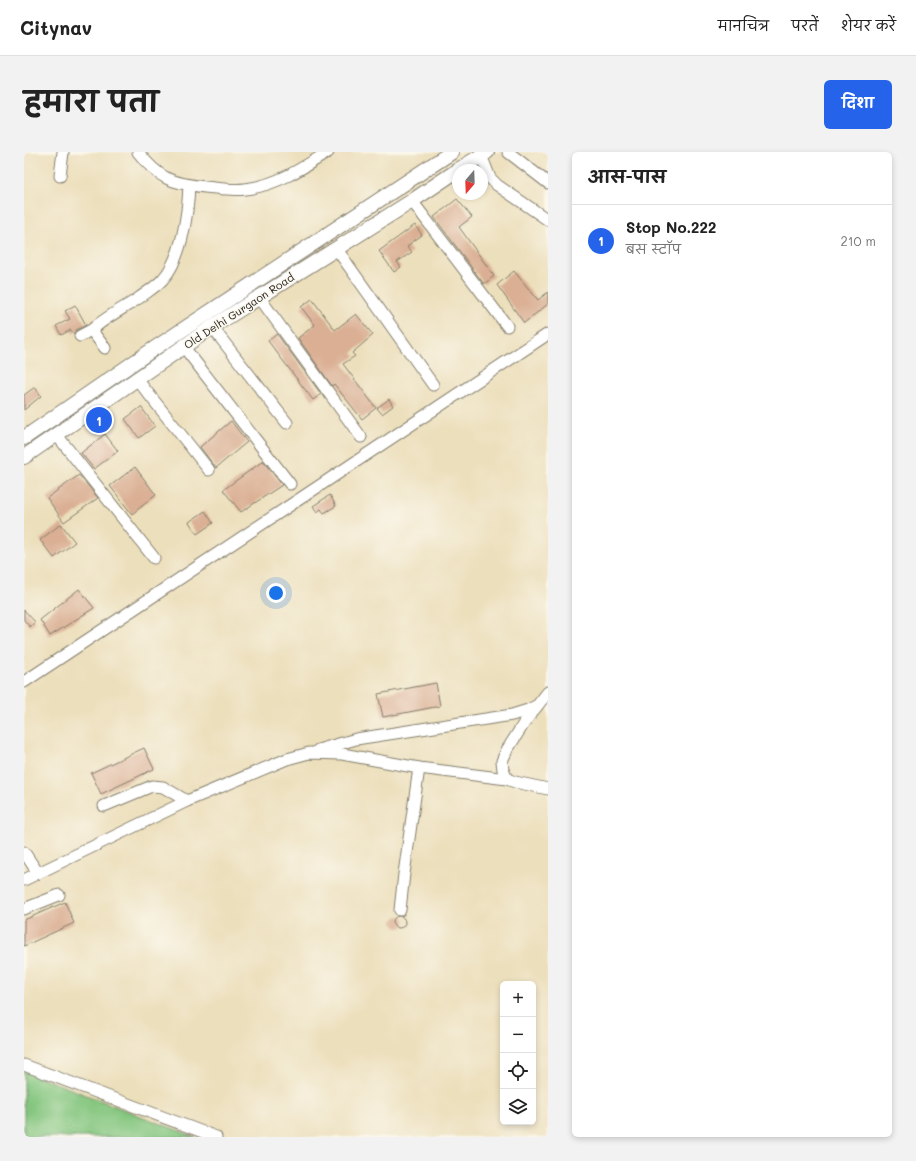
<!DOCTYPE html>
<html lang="hi">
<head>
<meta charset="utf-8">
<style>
  :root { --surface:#fff; --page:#f2f2f2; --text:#222; --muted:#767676; --line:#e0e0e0; --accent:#2563eb }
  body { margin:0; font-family:Mali,"Playpen Sans Deva",sans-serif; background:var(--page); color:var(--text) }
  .controls { position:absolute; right:12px; bottom:12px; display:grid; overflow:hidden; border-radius:6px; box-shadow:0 2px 6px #0003 }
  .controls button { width:36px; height:36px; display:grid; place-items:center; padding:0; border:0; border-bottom:1px solid var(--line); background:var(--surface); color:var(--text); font:20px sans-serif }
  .compass { position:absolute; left:428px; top:12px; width:36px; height:36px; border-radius:50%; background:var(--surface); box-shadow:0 2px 6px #0003; rotate:199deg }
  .you { position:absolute; left:252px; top:441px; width:14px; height:14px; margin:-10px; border:3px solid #fff; border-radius:50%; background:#1a73e8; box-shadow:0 0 0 6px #1a73e833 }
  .badge { display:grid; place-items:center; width:26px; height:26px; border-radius:50%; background:var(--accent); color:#fff; font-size:13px; font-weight:700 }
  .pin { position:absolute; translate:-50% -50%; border:2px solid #fff; box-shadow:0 1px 4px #0006 }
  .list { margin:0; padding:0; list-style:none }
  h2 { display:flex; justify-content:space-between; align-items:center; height:52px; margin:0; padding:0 16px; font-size:17px }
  h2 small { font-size:13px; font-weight:400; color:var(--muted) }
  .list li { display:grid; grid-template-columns:26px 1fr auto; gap:12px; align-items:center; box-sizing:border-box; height:72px; padding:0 16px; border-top:1px solid var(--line) }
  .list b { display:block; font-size:15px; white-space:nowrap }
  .list p { margin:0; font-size:13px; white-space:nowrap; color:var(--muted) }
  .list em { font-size:13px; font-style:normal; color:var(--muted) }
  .icon { flex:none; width:22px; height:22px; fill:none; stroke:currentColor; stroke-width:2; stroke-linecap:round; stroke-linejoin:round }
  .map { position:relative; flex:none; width:524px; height:985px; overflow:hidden; border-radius:6px }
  header { display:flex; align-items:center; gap:24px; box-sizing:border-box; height:56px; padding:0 20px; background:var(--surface); border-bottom:1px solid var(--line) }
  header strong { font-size:19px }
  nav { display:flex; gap:22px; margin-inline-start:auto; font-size:14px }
  .intro { display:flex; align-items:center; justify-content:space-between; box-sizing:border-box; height:96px; padding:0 24px }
  h1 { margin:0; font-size:28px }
  .button { padding:10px 18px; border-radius:6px; background:var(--accent); color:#fff; font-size:14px; font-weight:700 }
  main { display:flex; gap:24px; padding:0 24px }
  aside { flex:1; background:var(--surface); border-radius:6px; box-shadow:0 2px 6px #0003 }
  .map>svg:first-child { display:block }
  .green { fill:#84c67f; stroke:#50714e }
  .building { fill:#daaf93 }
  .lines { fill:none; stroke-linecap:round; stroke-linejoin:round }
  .minor-casing { stroke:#847e6c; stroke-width:13 }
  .major-casing { stroke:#847e6c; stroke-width:16 }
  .minor { stroke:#fff; stroke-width:11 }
  .major { stroke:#fff; stroke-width:14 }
  .labels { text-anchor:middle; stroke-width:3; stroke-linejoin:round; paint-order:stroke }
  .street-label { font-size:11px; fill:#1c1c1c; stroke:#fbf7ec }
</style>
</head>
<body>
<header>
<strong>Citynav</strong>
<nav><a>मानचित्र</a><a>परतें</a><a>शेयर करें</a></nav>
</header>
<div class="intro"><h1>हमारा पता</h1><a class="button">दिशा</a></div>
<main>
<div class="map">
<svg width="524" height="985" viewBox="0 0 524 985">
  <rect width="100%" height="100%" fill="#fbf7ec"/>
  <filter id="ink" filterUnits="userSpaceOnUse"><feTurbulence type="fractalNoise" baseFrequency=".025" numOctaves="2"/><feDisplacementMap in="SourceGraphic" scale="8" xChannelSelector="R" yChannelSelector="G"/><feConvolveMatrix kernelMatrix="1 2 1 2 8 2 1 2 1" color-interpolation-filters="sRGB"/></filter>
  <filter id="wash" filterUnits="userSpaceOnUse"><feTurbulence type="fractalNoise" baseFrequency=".012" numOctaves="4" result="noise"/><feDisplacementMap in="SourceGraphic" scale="16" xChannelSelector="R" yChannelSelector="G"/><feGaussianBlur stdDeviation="0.9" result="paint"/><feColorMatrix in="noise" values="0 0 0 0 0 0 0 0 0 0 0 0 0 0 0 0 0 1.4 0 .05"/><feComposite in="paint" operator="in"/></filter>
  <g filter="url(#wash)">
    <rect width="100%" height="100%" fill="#ecdfbc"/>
    <polygon class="green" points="0,919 171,985 0,985"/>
    <g id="blocks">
      <g class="building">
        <polygon points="433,47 448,65 435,75 470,124 460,132 410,65"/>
        <polygon points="391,73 398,83 383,94 388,100 373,110 377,115 370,120 355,99"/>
        <polygon points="490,119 514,148 524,140 524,152 500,171 473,133"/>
        <polygon points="288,147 311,178 332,162 349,183 328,201 331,204 319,212 352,256 338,267 310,232 308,234 274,186 291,173 277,155"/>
        <polygon points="51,153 62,173 52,178 50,182 47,178 37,183 32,174 46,167 41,159"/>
        <polygon points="253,182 297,242 289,248 244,189"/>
        <polygon points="11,235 17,244 0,258 0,243"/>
        <polygon points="365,247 369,254 358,262 353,256"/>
        <polygon points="117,255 131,274 115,286 101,267"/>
        <polygon points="207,269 223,290 192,316 176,295"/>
        <polygon points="81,282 94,299 70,317 57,301"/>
        <polygon points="239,309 258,333 217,360 199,338"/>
        <polygon points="111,315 132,343 108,362 86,334"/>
        <polygon points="55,323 74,346 40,370 23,346"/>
        <polygon points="306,343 312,354 300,361 297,357 293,360 289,354"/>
        <polygon points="181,359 189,371 173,382 165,370"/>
        <polygon points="37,372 51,390 30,406 16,388"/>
        <polygon points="55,437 70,456 26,484 16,468"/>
        <polygon points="0,458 11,470 6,475 0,468"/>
        <polygon points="412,531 416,554 359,565 354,542"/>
        <polygon points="120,596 130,617 77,642 67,621"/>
        <polygon points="41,750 50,771 0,794 0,768"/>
        <circle cx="375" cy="770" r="6"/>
      </g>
    </g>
  </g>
  <g filter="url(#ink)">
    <use href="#blocks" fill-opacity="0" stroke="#847e6c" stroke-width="1"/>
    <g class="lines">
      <defs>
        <g id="minor">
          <path d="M114 0C135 27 147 31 181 35 194 36 208 39 221 37 251 34 279 16 304 0"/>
          <polyline points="484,0 524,31"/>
          <polyline points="457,3 466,26 473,33 524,68"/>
          <polyline points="36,24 39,0"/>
          <polyline points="388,49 483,174"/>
          <polyline points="312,96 409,233"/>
          <polyline points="235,145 337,285"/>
          <polyline points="188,175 263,271"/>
          <polyline points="56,184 69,177"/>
          <polyline points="159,194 266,332"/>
          <path d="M81 196 71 183 69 177C80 166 102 155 115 146 123 140 133 134 139 127 158 106 164 61 165 33"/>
          <polyline points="112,226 185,318"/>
          <polyline points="32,282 130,406"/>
          <path d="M0 530C175 415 349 297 524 182"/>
          <polyline points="524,540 502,568 483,598 478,609 479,618 483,627 491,630 524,637"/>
          <polyline points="294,598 332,587 488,563 504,558 512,554"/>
          <polyline points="80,654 128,634 139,635 163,649"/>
          <polyline points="0,700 14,721"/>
          <polyline points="0,728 163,649 263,607 285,601 318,602 395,616 483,627"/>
          <polyline points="0,757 35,743"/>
          <polyline points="376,758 380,722 395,616"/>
          <polyline points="0,913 192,985"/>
        </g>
        <g id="major">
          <polyline points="434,18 463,0"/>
          <polyline points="0,286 128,198 428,0"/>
          <polyline points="0,305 188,175 388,49 434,18"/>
        </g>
      </defs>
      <use href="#minor" class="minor-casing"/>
      <use href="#major" class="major-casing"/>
      <use href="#minor" class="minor"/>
      <use href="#major" class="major"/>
    </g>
  </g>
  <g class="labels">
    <g class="street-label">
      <text transform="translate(215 159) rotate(-33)" y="4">Old Delhi Gurgaon Road</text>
    </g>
  </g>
</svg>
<div class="controls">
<button>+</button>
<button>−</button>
<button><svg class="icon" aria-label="locate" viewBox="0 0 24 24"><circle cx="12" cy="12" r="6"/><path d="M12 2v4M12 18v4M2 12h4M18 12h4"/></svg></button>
<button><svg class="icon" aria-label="layers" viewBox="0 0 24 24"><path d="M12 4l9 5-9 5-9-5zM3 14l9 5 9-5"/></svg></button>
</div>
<svg class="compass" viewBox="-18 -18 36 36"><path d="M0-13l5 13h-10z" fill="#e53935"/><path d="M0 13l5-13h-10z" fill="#767676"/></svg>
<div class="you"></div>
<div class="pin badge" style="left:75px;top:268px">1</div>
</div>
<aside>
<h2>आस-पास<small></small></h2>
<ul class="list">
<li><span class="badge">1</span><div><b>Stop No.222</b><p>बस स्टॉप</p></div><em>210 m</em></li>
</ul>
</aside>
</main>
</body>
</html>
